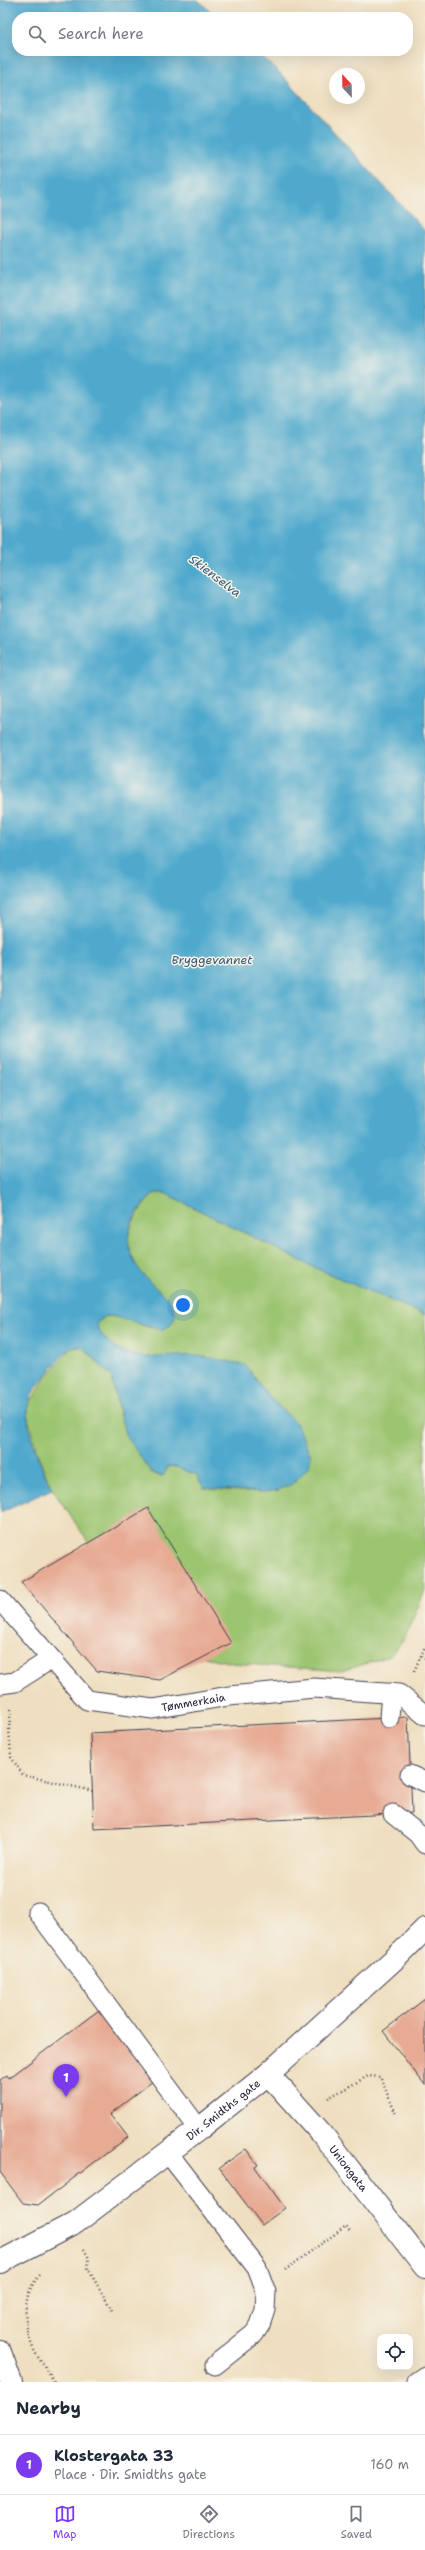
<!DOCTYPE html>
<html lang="en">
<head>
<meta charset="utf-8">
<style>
  :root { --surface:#fff; --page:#f6f6f7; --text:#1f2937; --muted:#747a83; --line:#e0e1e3; --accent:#7c3aed }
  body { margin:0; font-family:"Shantell Sans",sans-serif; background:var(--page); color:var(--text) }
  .controls { position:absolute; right:12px; bottom:12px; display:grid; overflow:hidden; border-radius:8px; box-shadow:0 4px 16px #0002 }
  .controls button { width:36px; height:36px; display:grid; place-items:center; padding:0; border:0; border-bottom:1px solid var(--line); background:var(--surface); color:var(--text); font:20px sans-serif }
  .compass { position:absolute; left:329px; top:68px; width:36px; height:36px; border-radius:50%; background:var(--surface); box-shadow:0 4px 16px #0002; rotate:338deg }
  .you { position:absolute; left:183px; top:1305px; width:14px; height:14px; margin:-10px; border:3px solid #fff; border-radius:50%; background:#1a73e8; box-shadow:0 0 0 6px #1a73e833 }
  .badge { display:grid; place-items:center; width:26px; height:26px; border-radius:50%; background:var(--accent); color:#fff; font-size:13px; font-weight:700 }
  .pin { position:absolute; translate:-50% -33px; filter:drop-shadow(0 1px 2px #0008) }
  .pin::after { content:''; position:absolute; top:21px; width:14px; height:12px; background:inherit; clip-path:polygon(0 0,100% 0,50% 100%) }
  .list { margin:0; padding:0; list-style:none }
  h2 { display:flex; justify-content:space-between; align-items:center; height:52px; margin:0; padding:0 16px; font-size:17px }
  h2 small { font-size:13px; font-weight:400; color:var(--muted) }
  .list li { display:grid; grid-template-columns:26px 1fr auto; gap:12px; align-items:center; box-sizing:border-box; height:60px; padding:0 16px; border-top:1px solid var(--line) }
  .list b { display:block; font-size:15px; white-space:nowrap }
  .list p { margin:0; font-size:13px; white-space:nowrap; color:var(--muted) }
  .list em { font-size:13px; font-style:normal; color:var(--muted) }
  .icon { flex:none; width:22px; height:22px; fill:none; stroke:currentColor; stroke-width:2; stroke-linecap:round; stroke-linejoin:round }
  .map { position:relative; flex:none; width:425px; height:2382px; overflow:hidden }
  .search { position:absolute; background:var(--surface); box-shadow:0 4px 16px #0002; left:12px; right:12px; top:12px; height:44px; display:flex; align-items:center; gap:10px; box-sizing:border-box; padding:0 14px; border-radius:16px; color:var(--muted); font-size:15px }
  .sheet { height:112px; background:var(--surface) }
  nav { display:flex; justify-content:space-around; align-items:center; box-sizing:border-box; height:56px; border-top:1px solid var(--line); background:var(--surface); font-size:11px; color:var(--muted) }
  nav a { display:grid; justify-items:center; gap:2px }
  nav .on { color:var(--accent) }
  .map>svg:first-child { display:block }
  .green { fill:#9cc571; stroke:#5f7456 }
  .water { fill:#4fa9cd; stroke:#386684 }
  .building { fill:#e7ab94 }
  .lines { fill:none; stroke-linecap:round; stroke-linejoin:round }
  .service-casing { stroke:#413e4f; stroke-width:21 }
  .minor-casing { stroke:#413e4f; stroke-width:24 }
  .primary-casing { stroke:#413e4f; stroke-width:24 }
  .path { stroke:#413e4f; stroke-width:2.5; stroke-dasharray:1 3; stroke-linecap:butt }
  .service { stroke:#fff; stroke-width:19 }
  .minor { stroke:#fff; stroke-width:22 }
  .primary { stroke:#fff; stroke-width:22 }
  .labels { text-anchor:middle; stroke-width:3; stroke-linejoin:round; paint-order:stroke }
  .street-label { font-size:11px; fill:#22223b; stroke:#f7f3e8 }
  .water-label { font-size:12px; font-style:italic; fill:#345875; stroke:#f7f3e8 }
</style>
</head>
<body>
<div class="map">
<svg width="425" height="2382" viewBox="0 0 425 2382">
  <rect width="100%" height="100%" fill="#f7f3e8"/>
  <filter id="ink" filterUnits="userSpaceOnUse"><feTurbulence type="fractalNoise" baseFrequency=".025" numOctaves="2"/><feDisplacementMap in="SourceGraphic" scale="8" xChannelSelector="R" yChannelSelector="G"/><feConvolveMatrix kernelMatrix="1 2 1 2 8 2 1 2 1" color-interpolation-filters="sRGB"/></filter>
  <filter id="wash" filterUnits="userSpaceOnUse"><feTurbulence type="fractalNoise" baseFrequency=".012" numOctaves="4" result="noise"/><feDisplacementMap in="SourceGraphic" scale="16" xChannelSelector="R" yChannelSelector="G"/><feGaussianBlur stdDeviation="0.9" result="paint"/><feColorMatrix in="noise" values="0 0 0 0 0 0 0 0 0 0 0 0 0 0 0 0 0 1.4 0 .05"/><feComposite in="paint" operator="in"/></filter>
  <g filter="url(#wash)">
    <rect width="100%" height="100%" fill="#efdfc0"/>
    <path class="green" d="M155 1193H165L313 1267 425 1315V1591L405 1637 390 1656 342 1671 232 1663 186 1653 120 1588 52 1489 37 1453 28 1418V1406L45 1378 72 1348 83 1347 111 1376 120 1417 150 1472 160 1476 164 1475 167 1467C177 1464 187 1473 196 1474L204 1488C244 1491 279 1500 309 1467L296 1423 270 1398 249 1370C225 1366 201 1360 177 1357 167 1355 156 1359 146 1358 129 1356 98 1345 97 1323L106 1316 118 1317 151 1328 168 1300C156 1288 139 1274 131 1258 120 1235 139 1208 155 1193Z"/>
    <path class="water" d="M0 0H198L217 17H17V51H256L279 72 425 231V1315L313 1267 165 1193H155C120 1223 120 1254 153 1285 160 1292 172 1300 174 1311 176 1316 174 1320 171 1325L161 1330 112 1316H105L97 1323C98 1330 101 1334 106 1339 129 1367 168 1353 199 1356 214 1358 230 1362 245 1365L270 1398 296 1423 311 1456 309 1467 292 1484 279 1490 263 1492 204 1488 196 1474C187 1473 177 1464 167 1467L164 1475 160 1476 150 1471 125 1434 111 1376 83 1347C73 1344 64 1354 58 1361 48 1373 30 1391 28 1407 25 1430 41 1468 52 1489L0 1513Z"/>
    <g id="blocks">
      <g class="building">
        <polygon points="148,1508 231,1643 160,1680 97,1671 21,1582"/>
        <polygon points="408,1717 412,1813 94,1829 90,1733"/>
        <polygon points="425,1999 425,2085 383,2031"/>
        <polygon points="99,2010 153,2081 110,2114 128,2137 38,2205 23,2203 0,2172 0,2080 7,2075 9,2078"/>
        <polygon points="246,2149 258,2165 255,2167 285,2208 262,2225 219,2168"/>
      </g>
    </g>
  </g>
  <g filter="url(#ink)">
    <use href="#blocks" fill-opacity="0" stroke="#413e4f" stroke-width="1"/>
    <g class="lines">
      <defs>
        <g id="service">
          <path id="s1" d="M0 1600 87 1700 153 1709 229 1696 314 1688 399 1694 425 1715"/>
          <polyline points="0,1684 15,1682 51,1659"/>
          <polyline points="389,1718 391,1693"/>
          <polyline points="410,1775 425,1782"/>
          <polyline points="393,1814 418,1834 425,1844"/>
          <polyline points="38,1912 199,2129"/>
          <polyline points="168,2153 257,2268 266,2292 265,2310 260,2325 254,2334 215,2365"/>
          <polyline points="416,2382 425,2376"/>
        </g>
        <g id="minor">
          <path id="s2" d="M268 2074 322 2134 425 2267"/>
          <path id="s3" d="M0 2262 75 2223 199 2129 268 2074 401 1953 425 1929"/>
        </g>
        <polyline id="primary" points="0,2352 11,2382"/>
      </defs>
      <use href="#service" class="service-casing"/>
      <use href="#minor" class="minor-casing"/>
      <use href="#primary" class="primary-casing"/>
      <g class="path">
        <polyline points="421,1656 425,1659"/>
        <polyline points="414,1671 425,1647"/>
        <polyline points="11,1709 9,1728 11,1757 23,1775 93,1791"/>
        <polyline points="328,2098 368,2076 380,2077 396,2114"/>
        <polyline points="84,2249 89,2258 88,2269 113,2312"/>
        <polyline points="285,2270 346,2226 350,2231"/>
        <path d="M40 2275C21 2295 23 2324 33 2348 38 2360 49 2370 54 2382"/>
      </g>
      <use href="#service" class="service"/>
      <use href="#minor" class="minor"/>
      <use href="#primary" class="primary"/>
    </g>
  </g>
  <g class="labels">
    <g class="street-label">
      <text dy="4" stroke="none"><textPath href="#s1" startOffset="240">Tømmerkaia</textPath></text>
      <text dy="4" stroke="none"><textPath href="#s3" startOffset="271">Dir. Smidths gate</textPath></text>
      <text dy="4" stroke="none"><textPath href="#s2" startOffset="124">Uniongata</textPath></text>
    </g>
    <g class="water-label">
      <text transform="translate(215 576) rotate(37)" y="4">Skienselva</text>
      <text x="212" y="964">Bryggevannet</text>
    </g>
  </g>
</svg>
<div class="controls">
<button><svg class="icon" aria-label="locate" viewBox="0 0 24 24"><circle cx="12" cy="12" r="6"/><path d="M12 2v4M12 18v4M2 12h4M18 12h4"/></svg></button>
</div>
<svg class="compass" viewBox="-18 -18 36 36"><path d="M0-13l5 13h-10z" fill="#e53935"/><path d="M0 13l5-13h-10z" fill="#747a83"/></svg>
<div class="you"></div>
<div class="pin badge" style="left:66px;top:2097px">1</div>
<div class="search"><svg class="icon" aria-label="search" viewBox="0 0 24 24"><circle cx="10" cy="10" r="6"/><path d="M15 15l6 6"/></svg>Search here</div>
</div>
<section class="sheet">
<h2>Nearby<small></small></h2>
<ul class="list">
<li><span class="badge">1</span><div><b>Klostergata 33</b><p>Place · Dir. Smidths gate</p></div><em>160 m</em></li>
</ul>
</section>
<nav>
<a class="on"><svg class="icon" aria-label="map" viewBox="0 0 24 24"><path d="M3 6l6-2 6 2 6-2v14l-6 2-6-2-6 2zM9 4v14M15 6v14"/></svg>Map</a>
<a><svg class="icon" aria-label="directions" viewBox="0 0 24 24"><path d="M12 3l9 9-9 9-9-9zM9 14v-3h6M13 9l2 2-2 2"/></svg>Directions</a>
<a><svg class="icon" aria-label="saved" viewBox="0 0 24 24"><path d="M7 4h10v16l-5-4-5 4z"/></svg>Saved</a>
</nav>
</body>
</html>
